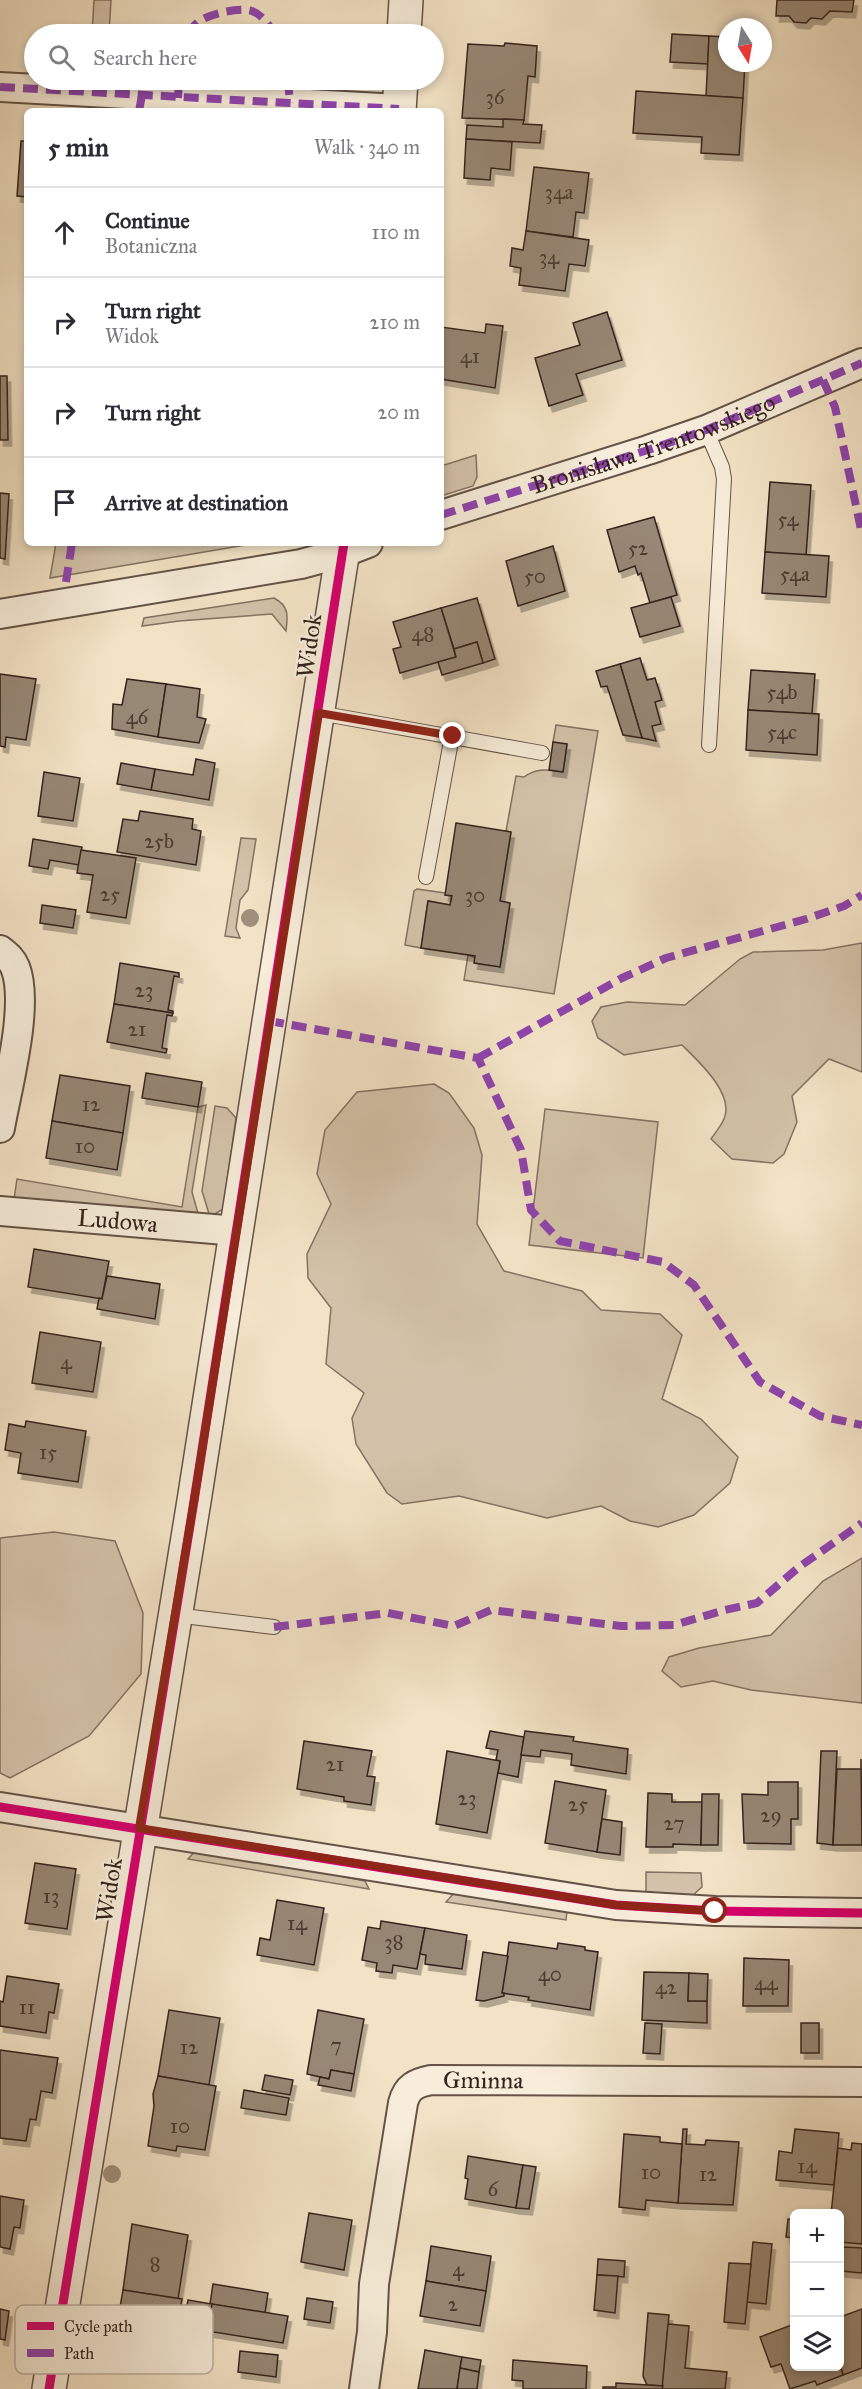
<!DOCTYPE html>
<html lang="en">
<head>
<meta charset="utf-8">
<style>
  :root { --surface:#fff; --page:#f7f7f7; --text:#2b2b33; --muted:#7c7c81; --line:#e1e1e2 }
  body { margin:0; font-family:"IM FELL Great Primer",serif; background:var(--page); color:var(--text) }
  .controls { position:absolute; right:18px; bottom:18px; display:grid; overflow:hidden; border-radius:9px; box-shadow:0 3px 9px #0003 }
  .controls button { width:54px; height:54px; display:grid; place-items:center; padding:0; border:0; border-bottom:2px solid var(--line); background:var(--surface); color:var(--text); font:30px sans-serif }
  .compass { position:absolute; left:718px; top:18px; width:54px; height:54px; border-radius:50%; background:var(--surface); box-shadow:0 3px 9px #0003; rotate:169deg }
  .stop { position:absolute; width:18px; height:18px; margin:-14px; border:4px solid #8f2418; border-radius:50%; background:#fff }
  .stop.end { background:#8f2418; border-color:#fff; box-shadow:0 2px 6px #0008 }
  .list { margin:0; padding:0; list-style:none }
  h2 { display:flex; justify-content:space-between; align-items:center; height:78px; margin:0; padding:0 24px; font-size:26px }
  h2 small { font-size:20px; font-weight:400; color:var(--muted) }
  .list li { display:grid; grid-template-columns:39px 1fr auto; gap:18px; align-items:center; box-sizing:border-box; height:90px; padding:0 24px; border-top:2px solid var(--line) }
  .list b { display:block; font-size:22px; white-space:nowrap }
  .list p { margin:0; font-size:20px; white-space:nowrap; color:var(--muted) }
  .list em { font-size:20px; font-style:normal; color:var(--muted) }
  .icon { flex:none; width:33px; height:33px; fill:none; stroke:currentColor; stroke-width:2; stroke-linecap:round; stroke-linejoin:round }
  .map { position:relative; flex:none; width:862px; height:2389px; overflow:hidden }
  .search { position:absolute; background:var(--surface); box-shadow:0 3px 9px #0003; left:24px; top:24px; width:420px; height:66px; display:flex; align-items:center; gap:15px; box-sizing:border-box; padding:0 21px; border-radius:33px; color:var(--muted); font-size:22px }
  .panel { position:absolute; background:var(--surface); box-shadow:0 3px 9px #0003; left:24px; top:108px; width:420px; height:438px; border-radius:9px }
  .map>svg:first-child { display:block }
  .green { fill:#d3c2a9; stroke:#847262; stroke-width:1.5 }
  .building { fill:#978774; stroke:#34231b; stroke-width:1.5; filter:url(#shadow) }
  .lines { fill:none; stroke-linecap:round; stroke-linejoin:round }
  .service-casing { stroke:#645346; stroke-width:16 }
  .minor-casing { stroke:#645346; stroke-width:32 }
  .tertiary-casing { stroke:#645346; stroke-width:36 }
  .service { stroke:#f7edda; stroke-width:14 }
  .minor { stroke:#f7edda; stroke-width:28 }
  .tertiary { stroke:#f7edda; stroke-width:33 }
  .quiet { stroke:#8e44ad; stroke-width:8; stroke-dasharray:15 8; stroke-linecap:butt }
  .cycleway-casing { stroke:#f7edda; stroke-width:13 }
  .cycleway { stroke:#d6006c; stroke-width:9 }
  .tree { fill:#a08f7b }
  .route { stroke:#8f2418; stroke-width:8 }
  .labels { text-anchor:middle; stroke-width:5; stroke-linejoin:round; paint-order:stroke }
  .number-label { font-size:21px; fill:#4d3c31 }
  .street-label { font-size:24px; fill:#34231b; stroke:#f7edda }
  .key { fill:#f7edda; stroke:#bcb0a1; stroke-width:1.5 }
  .key-label { font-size:16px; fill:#34231b }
</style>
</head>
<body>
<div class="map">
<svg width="862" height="2389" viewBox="0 0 862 2389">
  <defs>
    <filter id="shadow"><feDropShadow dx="3.5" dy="6" stdDeviation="0" flood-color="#0004"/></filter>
  </defs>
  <rect width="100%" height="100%" fill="#f3e3c6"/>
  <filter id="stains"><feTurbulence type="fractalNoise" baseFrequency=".00333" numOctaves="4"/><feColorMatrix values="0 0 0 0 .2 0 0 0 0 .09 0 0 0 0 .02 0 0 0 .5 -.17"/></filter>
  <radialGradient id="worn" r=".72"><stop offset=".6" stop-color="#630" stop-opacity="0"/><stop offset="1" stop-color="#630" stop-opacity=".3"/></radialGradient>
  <g class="green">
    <polygon points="94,0 111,0 109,34 92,34"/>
    <polygon points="476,455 477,477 473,486 441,496 441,466"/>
    <polygon points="56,543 258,543 50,578"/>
    <path d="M274 598C289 606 288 615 286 631L272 614 179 621 142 626 144 618Z"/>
    <path d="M556 725 598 731 554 994 464 980 468 955 500 967 510 903 500 901 511 832 506 831 516 776 524 777C538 767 547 770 563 772L567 745 553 742Z"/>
    <polygon points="241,838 256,839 248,890 240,900 236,928 240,938 225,936"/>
    <polygon points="417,889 445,893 452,896 450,905 428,901 421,948 405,945 414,891"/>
    <path d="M862 943V1072L829 1059 792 1096 797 1122 784 1154 773 1163 732 1159 711 1139C715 1133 721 1126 724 1119 735 1094 698 1061 682 1045L624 1055 598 1038 592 1021 601 1007 627 1002 685 1005 740 959 753 952 823 950Z"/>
    <polygon points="434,1084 449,1093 474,1128 482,1155 477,1224 504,1271 582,1291 601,1310 660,1314 682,1335 662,1399 701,1419 738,1457 730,1483 694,1515 658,1527 630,1521 601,1506 547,1518 459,1496 402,1504 387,1493 356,1444 352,1418 364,1393 326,1364 331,1308 308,1278 307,1254 331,1204 317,1174 325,1130 357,1092"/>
    <polygon points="206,1105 192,1192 199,1217 14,1199 17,1179 182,1207 198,1107"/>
    <polygon points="215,1106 227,1108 236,1118 223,1209 210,1217 202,1191"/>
    <polygon points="545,1109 658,1122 643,1258 529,1245"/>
    <polygon points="54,1532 115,1541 143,1613 141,1674 89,1736 10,1778 0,1773 0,1538"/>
    <polygon points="862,1558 862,1703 751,1690 713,1681 681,1687 662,1671 669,1657 699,1648 771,1635 823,1581"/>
    <polygon points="198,1848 365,1881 369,1889 188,1859"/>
    <polygon points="646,1872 701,1873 702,1887 692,1896 646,1892"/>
    <polygon points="455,1892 567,1911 566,1920 446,1902"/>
  </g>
  <g class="building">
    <polygon points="777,0 854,0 852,12 830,11 822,19 811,18 806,23 794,22 789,16 776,16"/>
    <polygon points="672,34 709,36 708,64 670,62"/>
    <polygon points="709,36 727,37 727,63 745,63 743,98 706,96"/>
    <polygon points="505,43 537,46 535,77 528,76 524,120 462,118 468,44 504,46"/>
    <polygon points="636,91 743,98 739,155 701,153 702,137 633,133"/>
    <polygon points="503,119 524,120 523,124 542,125 540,143 466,139 467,125 503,127"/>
    <polygon points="466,139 512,142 510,170 491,168 490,180 464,178"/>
    <polygon points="21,141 27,141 27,197 17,196"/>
    <polygon points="534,167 589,173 584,213 576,212 573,237 526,231"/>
    <polygon points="526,231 589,240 585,266 569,264 565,291 519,285 521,268 510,266 512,248 523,250"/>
    <polygon points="607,312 622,360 576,374 583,395 549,406 535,358 580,345 573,323"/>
    <polygon points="486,324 503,326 495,388 441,379 441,327 485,333"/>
    <polygon points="0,376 7,376 8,440 0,440"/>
    <polygon points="770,482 811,485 806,556 765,552"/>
    <polygon points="0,493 9,494 5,559 0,558"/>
    <polygon points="654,517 677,595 650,603 641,573 638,575 635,566 619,572 607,530"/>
    <polygon points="553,546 565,591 518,606 506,561"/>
    <polygon points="765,552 829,556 826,597 762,593"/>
    <polygon points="671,597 680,626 640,637 631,608"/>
    <polygon points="477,598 495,659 483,663 477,642 454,649 441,608"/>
    <polygon points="441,608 456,657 400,673 393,649 401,647 393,622"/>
    <polygon points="477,642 483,663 442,675 438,662 456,657 454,649"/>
    <polygon points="640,658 647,680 655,678 662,700 655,702 661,724 652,726 656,741 642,738 620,664"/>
    <polygon points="620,664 642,738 623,735 607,686 601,687 596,671"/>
    <polygon points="751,670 815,674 812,714 748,710"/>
    <polygon points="0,674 36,679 26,740 6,737 5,747 0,746"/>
    <polygon points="127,679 166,684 158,737 112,729 113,704 122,705"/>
    <polygon points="166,684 200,689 197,717 206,719 199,743 158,737"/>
    <polygon points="748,710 819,714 817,755 746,750"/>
    <polygon points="553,742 567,744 563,772 549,770"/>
    <polygon points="196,759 215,763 209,800 151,790 155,769 193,775"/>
    <polygon points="121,763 155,769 151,790 117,784"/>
    <polygon points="44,772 80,778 73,821 38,816"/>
    <polygon points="140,811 193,819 192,829 201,831 196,865 117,852 123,819 138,821"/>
    <polygon points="456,823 511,832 500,901 510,903 500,967 474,963 475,956 421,948 428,901 450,905 452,896 445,895"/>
    <polygon points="33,839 82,847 79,865 50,860 48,869 29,866"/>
    <polygon points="81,850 136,858 126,918 87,912 93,875 77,873"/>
    <polygon points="42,905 76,910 73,928 40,923"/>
    <polygon points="120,963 179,973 179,977 174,976 168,1010 173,1011 173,1013 114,1004"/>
    <polygon points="114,1004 173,1013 172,1016 167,1015 162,1048 167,1049 166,1053 107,1042"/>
    <polygon points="146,1073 202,1082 198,1107 142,1098"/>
    <polygon points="60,1075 130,1086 123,1133 52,1121"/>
    <polygon points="52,1121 123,1133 117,1170 46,1158"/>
    <polygon points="34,1249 109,1261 102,1299 28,1287"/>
    <polygon points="107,1276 160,1284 155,1319 97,1309 99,1298 102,1299"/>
    <polygon points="40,1332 101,1342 93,1392 32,1383"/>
    <polygon points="26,1421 86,1431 78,1482 18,1473 21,1453 5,1450 9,1424 25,1427"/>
    <polygon points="490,1731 524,1737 518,1777 498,1773 500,1761 496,1760 498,1750 486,1748"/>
    <polygon points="525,1731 574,1737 573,1741 628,1749 626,1774 571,1765 572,1754 541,1750 540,1757 521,1755"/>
    <polygon points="304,1741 372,1751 367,1776 375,1777 371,1805 344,1801 344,1797 297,1789"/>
    <polygon points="447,1751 500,1761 487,1833 436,1824"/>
    <polygon points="821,1751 837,1751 833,1845 817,1843"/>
    <polygon points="861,1759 862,1845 833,1845 837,1769 861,1769"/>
    <polygon points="555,1781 606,1790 597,1852 545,1843"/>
    <polygon points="768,1782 798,1782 798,1819 791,1819 791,1844 744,1843 742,1794 768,1795"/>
    <polygon points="648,1793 672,1794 672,1802 702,1802 701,1845 673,1844 673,1847 646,1847"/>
    <polygon points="702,1794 719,1794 718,1845 701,1845"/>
    <polygon points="602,1819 622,1822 620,1855 597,1852"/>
    <polygon points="35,1863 76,1869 67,1929 25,1923"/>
    <polygon points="277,1900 324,1908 314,1965 257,1955 260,1938 270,1940"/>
    <polygon points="381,1921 425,1928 417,1969 393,1965 392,1973 376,1971 377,1963 362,1960 368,1927 380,1929"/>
    <polygon points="425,1928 467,1935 462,1969 425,1964 426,1955 420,1954"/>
    <polygon points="509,1942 557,1949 558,1943 585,1947 585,1950 598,1952 590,2010 528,2000 529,1997 502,1993"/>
    <polygon points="483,1952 508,1956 502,1993 504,1993 504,1996 484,2001 476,2000"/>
    <polygon points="744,1958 789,1960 788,2006 743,2006"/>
    <polygon points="644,1972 689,1973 688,2001 707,2001 707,2023 642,2020"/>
    <polygon points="689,1973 708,1974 707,2001 688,2001"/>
    <polygon points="7,1976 59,1984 54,2013 49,2012 46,2033 0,2026 0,2001 3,2002"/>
    <polygon points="169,2010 220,2018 209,2085 158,2076"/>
    <polygon points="318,2010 364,2019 354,2074 331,2070 329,2079 307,2074"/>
    <polygon points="645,2023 662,2024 660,2054 643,2053"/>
    <rect x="801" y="2023" width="18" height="30"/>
    <polygon points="0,2050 58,2058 52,2093 41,2091 36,2120 30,2119 26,2141 0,2138"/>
    <polygon points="331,2070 354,2074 351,2091 318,2085 320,2077 329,2079"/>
    <polygon points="265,2075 293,2080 290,2095 262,2090"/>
    <polygon points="158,2076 216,2086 205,2150 177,2146 176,2151 148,2146 154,2106 153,2094"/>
    <polygon points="244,2090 289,2098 286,2115 241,2108"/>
    <polygon points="683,2129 687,2129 686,2144 705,2145 706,2140 739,2142 733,2205 678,2203"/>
    <polygon points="795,2129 839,2133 834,2185 776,2180 779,2151 792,2153"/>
    <polygon points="624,2134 660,2137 660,2142 682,2144 678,2203 646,2200 645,2210 619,2207"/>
    <polygon points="852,2143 862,2144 862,2244 840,2242 840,2214 831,2214 838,2148 851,2150"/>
    <polygon points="468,2156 523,2165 516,2208 465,2199 468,2179 465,2178"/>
    <polygon points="523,2165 536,2167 529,2209 516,2208"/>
    <polygon points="0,2196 24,2200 20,2228 14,2227 10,2249 0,2247"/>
    <polygon points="309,2213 352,2220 344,2270 301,2262"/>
    <polygon points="788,2219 794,2220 794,2238 786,2237"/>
    <polygon points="132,2224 188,2235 178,2299 123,2290"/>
    <polygon points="753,2242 772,2244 766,2304 747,2302"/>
    <polygon points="431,2246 491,2256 486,2291 426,2281"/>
    <polygon points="843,2247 862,2248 862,2273 841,2271"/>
    <polygon points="598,2259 625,2261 624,2277 597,2275"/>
    <polygon points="729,2263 751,2264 745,2324 724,2322"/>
    <polygon points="597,2275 618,2276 615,2313 594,2310"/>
    <polygon points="426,2281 486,2291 480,2326 420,2316"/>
    <polygon points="213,2284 268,2293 265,2313 210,2304"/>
    <polygon points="123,2290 182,2299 172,2361 112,2352"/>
    <polygon points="307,2298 333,2302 330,2323 304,2319"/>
    <polygon points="188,2300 212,2304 207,2331 183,2327"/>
    <polygon points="212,2304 288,2316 283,2343 207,2331"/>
    <polygon points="0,2309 9,2311 5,2340 0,2339"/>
    <polygon points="862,2309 862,2368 843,2375 840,2365 840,2317"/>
    <polygon points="648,2313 669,2315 663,2386 647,2385 643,2376"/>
    <polygon points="668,2324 689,2326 685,2368 727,2372 725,2389 662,2389"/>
    <polygon points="794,2324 794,2366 840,2365 843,2375 817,2385 815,2381 790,2389 781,2364 771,2367 760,2337"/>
    <polygon points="425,2350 462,2357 457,2389 418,2389"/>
    <polygon points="240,2351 278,2355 276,2377 238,2372"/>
    <polygon points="462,2357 481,2360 479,2372 460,2368"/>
    <polygon points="513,2360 587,2366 586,2389 523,2389 523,2381 512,2380"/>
    <polygon points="460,2368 479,2372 477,2389 457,2389"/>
    <polygon points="616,2383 663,2386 662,2389 603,2389 603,2387 616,2387"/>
  </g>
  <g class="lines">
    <defs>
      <g id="service">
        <polyline points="706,430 722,467 724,479 709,745"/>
        <polyline points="319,713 542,753"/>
        <polyline points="426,877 452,736"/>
        <polyline points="175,1615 274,1627"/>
      </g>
      <g id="minor">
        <polyline points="0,87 399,109"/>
        <polyline points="441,515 648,450 706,430 862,363"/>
        <polyline points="0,614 301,564 342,553 368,543"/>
        <path d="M0 950C6 955 12 959 15 967 30 1004 7 1088 0 1128"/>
        <path id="s1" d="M0 1211 237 1231"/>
        <polyline points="0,1807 616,1905 715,1911 862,1913"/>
        <path id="s2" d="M364 2389 372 2332 374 2284 403 2103C407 2087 416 2083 431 2080L862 2082"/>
      </g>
      <g id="tertiary">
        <polyline points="404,34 406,0"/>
        <polyline points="399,111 401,80"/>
        <polyline points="49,2389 194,1501 344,543"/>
      </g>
    </defs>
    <use href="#service" class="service-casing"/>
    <use href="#minor" class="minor-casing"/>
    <use href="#tertiary" class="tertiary-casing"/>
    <use href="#service" class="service"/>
    <use href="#minor" class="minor"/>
    <use href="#tertiary" class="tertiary"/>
    <g class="quiet">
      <path d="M188 34C191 31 193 26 197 23 207 14 239 7 252 11 263 15 269 26 275 34"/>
      <polyline points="288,80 290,103"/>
      <polyline points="0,87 399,109"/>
      <polyline points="178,98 179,80"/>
      <polyline points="139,111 142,95"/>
      <polyline points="823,380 835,407 862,534"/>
      <path id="s3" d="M441 515 648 450 706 430 862 363"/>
      <polyline points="66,582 72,543"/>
      <polyline points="269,1021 478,1058 521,1150 531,1210 560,1241 663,1262 694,1285 760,1382 820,1416 862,1425"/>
      <polyline points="478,1058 622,978 666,958 806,919 844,906 862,895"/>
      <polyline points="274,1627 388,1613 454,1626 491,1610 621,1626 674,1625 725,1610 757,1603 799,1567 862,1523"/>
    </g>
    <defs>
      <g id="cycleway">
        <polyline points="0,1807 616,1905 715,1911 862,1913"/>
        <polyline points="49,2389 194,1501 344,543"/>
      </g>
    </defs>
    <use href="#cycleway" class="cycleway-casing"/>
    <use href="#cycleway" class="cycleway"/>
  </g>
  <g class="tree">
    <circle cx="250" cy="918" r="9"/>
    <circle cx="112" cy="2174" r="9"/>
  </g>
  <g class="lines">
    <polyline class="route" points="453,736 319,713 194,1501 139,1828 616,1905 715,1911"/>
  </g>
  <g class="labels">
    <g class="number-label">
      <text x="495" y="104">36</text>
      <text x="559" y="199">34a</text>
      <text x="549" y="264">34</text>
      <text x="470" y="363">41</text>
      <text x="788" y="526">54</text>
      <text x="638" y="555">52</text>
      <text x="795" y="581">54a</text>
      <text x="535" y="583">50</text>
      <text x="423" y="641">48</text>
      <text x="782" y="699">54b</text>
      <text x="137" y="724">46</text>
      <text x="782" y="739">54c</text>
      <text x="159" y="848">25b</text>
      <text x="110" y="901">25</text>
      <text x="475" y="902">30</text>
      <text x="144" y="997">23</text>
      <text x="137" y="1036">21</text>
      <text x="91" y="1111">12</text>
      <text x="85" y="1153">10</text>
      <text x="66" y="1369">4</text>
      <text x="48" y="1459">15</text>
      <text x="335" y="1771">21</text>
      <text x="467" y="1805">23</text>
      <text x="578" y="1811">25</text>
      <text x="771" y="1822">29</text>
      <text x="674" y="1830">27</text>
      <text x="51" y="1903">13</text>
      <text x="297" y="1930">14</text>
      <text x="394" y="1949">38</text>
      <text x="550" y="1981">40</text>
      <text x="766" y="1990">44</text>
      <text x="666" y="1994">42</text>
      <text x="27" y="2014">11</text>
      <text x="336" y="2052">7</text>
      <text x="189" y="2054">12</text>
      <text x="180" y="2133">10</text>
      <text x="807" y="2173">14</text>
      <text x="651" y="2179">10</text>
      <text x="708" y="2181">12</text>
      <text x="493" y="2196">6</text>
      <text x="155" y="2271">8</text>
      <text x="458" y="2276">4</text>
      <text x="453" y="2311">2</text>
    </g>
    <g class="street-label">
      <text dy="8" stroke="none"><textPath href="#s3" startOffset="224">Bronisława Trentowskiego</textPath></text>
      <text transform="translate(309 646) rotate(-82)" y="8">Widok</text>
      <text dy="8" stroke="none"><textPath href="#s1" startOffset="118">Ludowa</textPath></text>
      <text transform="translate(109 1890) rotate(-81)" y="8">Widok</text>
      <text dy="8" stroke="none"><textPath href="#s2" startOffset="380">Gminna</textPath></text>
    </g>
  </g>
  <rect x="15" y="2305" width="198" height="69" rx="9" class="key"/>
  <rect x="27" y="2322" width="27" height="8" fill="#d6006c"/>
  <rect x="27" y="2349" width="27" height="8" fill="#8e44ad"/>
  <g class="key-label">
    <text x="64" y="2332">Cycle path</text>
    <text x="64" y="2359">Path</text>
  </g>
  <rect width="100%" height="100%" filter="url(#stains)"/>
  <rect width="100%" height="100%" fill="url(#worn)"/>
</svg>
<div class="controls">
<button>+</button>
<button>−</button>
<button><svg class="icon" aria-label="layers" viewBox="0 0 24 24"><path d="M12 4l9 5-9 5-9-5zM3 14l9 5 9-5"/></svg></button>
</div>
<svg class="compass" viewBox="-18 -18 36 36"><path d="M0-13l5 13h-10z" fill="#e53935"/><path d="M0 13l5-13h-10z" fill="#7c7c81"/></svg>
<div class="stop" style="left:715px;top:1911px"></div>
<div class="stop end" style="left:453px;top:736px"></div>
<div class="search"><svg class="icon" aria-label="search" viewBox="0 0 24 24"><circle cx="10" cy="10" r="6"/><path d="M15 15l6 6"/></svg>Search here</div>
<section class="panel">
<h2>5 min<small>Walk · 340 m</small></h2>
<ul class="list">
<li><svg class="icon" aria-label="ahead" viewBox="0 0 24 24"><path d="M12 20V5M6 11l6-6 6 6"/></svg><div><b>Continue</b><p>Botaniczna</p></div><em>110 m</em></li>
<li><svg class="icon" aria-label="right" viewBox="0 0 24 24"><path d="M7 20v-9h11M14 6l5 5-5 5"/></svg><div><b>Turn right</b><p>Widok</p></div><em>210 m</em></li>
<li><svg class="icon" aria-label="right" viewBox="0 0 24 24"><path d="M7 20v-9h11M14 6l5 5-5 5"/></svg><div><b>Turn right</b></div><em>20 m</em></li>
<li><svg class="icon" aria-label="arrive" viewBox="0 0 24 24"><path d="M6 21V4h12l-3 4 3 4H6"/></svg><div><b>Arrive at destination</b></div></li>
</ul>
</section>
</div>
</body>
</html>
